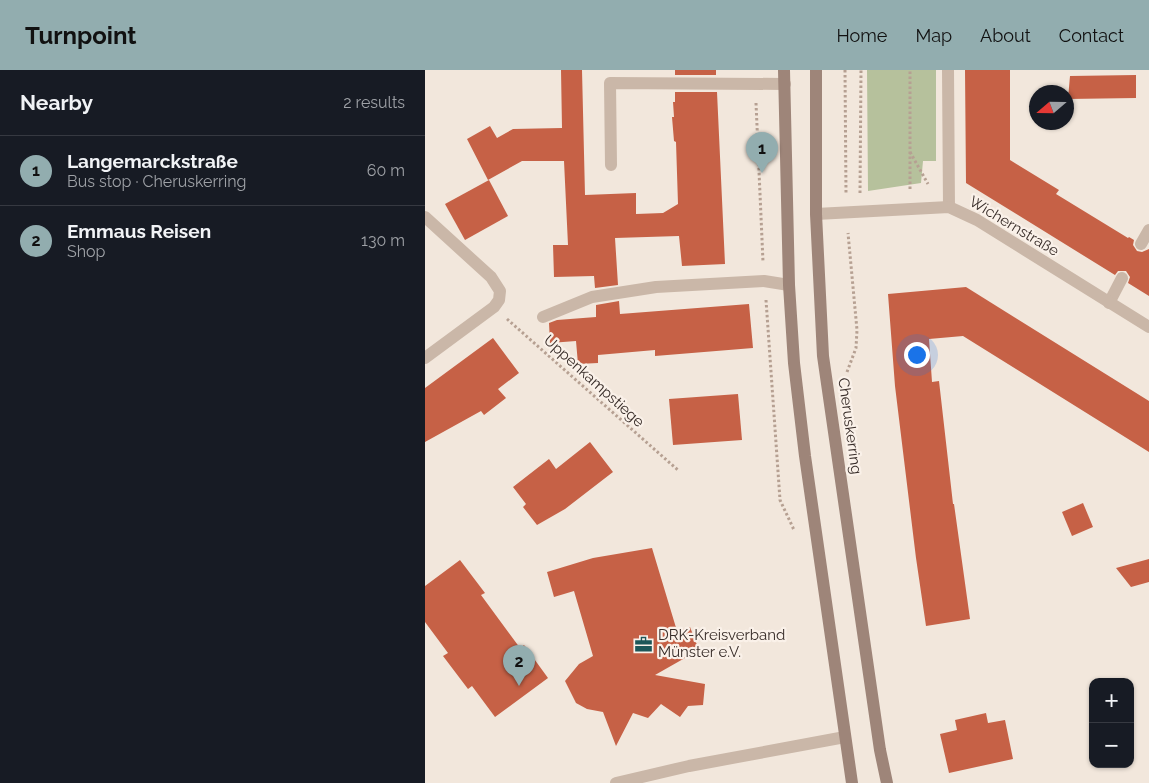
<!DOCTYPE html>
<html lang="en">
<head>
<meta charset="utf-8">
<style>
  :root { --surface:#171b24; --page:#20242c; --text:#f1f3f6; --muted:#9ea1a6; --line:#363941; --accent:#92adaf }
  body { margin:0; font-family:Raleway,sans-serif; background:var(--page); color:var(--text) }
  .controls { position:absolute; right:15px; bottom:15px; display:grid; overflow:hidden; border-radius:10px; box-shadow:0 1px 4px #0004 }
  .controls button { width:45px; height:45px; display:grid; place-items:center; padding:0; border:0; border-bottom:1px solid var(--line); background:var(--surface); color:var(--text); font:25px sans-serif }
  .compass { position:absolute; left:604px; top:15px; width:45px; height:45px; border-radius:50%; background:var(--surface); box-shadow:0 1px 4px #0004; rotate:250deg }
  .you { position:absolute; left:491px; top:284px; width:18px; height:18px; margin:-12px; border:4px solid #fff; border-radius:50%; background:#1a73e8; box-shadow:0 0 0 8px #1a73e833 }
  .badge { display:grid; place-items:center; width:32px; height:32px; border-radius:50%; background:var(--accent); color:#111; font-size:16px; font-weight:700 }
  .pin { position:absolute; translate:-50% -41px; filter:drop-shadow(0 1px 2px #0008) }
  .pin::after { content:''; position:absolute; top:26px; width:18px; height:15px; background:inherit; clip-path:polygon(0 0,100% 0,50% 100%) }
  .list { margin:0; padding:0; list-style:none }
  h2 { display:flex; justify-content:space-between; align-items:center; height:65px; margin:0; padding:0 20px; font-size:21px }
  h2 small { font-size:16px; font-weight:400; color:var(--muted) }
  .list li { display:grid; grid-template-columns:32px 1fr auto; gap:15px; align-items:center; box-sizing:border-box; height:70px; padding:0 20px; border-top:1px solid var(--line) }
  .list b { display:block; font-size:19px; white-space:nowrap }
  .list p { margin:0; font-size:16px; white-space:nowrap; color:var(--muted) }
  .list em { font-size:16px; font-style:normal; color:var(--muted) }
  .map { position:relative; flex:none; width:724px; height:713px; overflow:hidden }
  header { display:flex; align-items:center; gap:30px; box-sizing:border-box; height:70px; padding:0 25px; background:var(--accent); color:#111 }
  header strong { font-size:24px }
  nav { display:flex; gap:28px; margin-inline-start:auto; font-size:18px }
  main { display:flex }
  aside { flex:1; background:var(--surface) }
  .map>svg:first-child { display:block }
  .green { fill:#b6c19c }
  .building { fill:#c66146 }
  .lines { fill:none; stroke-linecap:round; stroke-linejoin:round }
  .path { stroke:#b6a092; stroke-width:3; stroke-dasharray:2.5 2.5; stroke-linecap:butt }
  .service { stroke:#cab7a8; stroke-width:12 }
  .minor { stroke:#cab7a8; stroke-width:12 }
  .secondary { stroke:#9e8579; stroke-width:12 }
  .labels { text-anchor:middle; stroke-width:4.5; stroke-linejoin:round; paint-order:stroke }
  .street-label { font-size:15px; fill:#372c28; stroke:#faf1e9 }
  .poi-label { font-size:15px; fill:#372c28; stroke:#faf1e9; text-anchor:start }
</style>
</head>
<body>
<header>
<strong>Turnpoint</strong>
<nav><a>Home</a><a>Map</a><a>About</a><a>Contact</a></nav>
</header>
<main>
<aside>
<h2>Nearby<small>2 results</small></h2>
<ul class="list">
<li><span class="badge">1</span><div><b>Langemarckstraße</b><p>Bus stop · Cheruskerring</p></div><em>60 m</em></li>
<li><span class="badge">2</span><div><b>Emmaus Reisen</b><p>Shop</p></div><em>130 m</em></li>
</ul>
</aside>
<div class="map">
<svg width="724" height="713" viewBox="0 0 724 713">
  <rect width="100%" height="100%" fill="#f2e7dc"/>
  <polygon class="green" points="442,0 511,0 511,91 498,91 496,113 443,121"/>
  <g class="building">
    <polygon points="136,0 157,0 160,125 211,123 211,144 238,143 253,134 251,72 249,71 247,47 249,47 248,32 250,32 250,22 292,22 300,194 257,196 254,166 190,168 193,215 170,218 169,206 129,207 128,175 143,175 139,91 97,91 63,110 42,69 65,56 72,68 88,59 137,58"/>
    <rect x="250" y="0" width="41" height="5"/>
    <polygon points="540,0 585,0 585,90 634,120 631,124 703,168 704,167 709,170 708,175 712,181 717,182 724,179 724,226 703,213 705,207 701,201 693,201 690,205 541,113"/>
    <polygon points="711,5 711,28 643,29 645,6"/>
    <polygon points="64,110 83,146 40,170 20,134"/>
    <polygon points="541,217 724,331 724,382 538,266 504,269 507,312 514,311 528,434 529,434 545,549 501,556 491,488 470,316 463,224"/>
    <polygon points="194,231 195,244 324,234 328,278 230,286 230,280 173,285 173,293 153,294 151,271 125,273 124,253 132,250 171,247 171,235"/>
    <polygon points="68,268 94,303 73,319 81,328 59,345 56,341 0,372 0,318"/>
    <polygon points="313,324 317,370 248,375 244,329"/>
    <polygon points="165,372 188,402 140,439 112,455 98,437 101,434 88,417 124,389 131,399"/>
    <polygon points="658,433 668,457 647,466 637,442"/>
    <polygon points="227,478 252,561 265,557 274,580 230,605 280,614 278,635 263,636 255,647 236,634 223,648 208,643 191,676 178,642 162,639 151,633 140,611 154,594 168,586 149,521 129,527 122,502 168,488"/>
    <polygon points="724,489 724,512 706,517 691,498"/>
    <polygon points="35,490 60,523 56,525 95,578 99,575 123,608 70,647 47,616 43,619 18,586 23,583 0,552 0,516"/>
    <polygon points="561,643 563,653 580,650 588,689 524,703 515,664 532,660 530,650"/>
  </g>
  <g class="lines">
    <g class="path">
      <polyline points="420,0 421,124"/>
      <polyline points="331,33 338,192"/>
      <polyline points="485,82 503,114"/>
      <polyline points="485,119 485,0"/>
      <polyline points="435,123 436,0"/>
      <polyline points="341,230 355,430 369,460"/>
      <polyline points="82,249 254,401"/>
      <polyline points="422,302 431,278 432,260 423,163"/>
    </g>
    <g class="service">
      <polyline points="186,95 185,13 360,14"/>
      <polyline points="0,147 66,207 75,221 74,230 69,237 0,288"/>
      <polyline points="716,174 724,160"/>
      <polyline points="684,233 697,208"/>
      <polyline points="118,247 167,227 231,217 339,211 364,215"/>
      <polyline points="191,713 264,696 420,667"/>
    </g>
    <g class="minor">
      <polyline points="523,0 524,137"/>
      <polyline points="391,144 524,137 552,150 724,257"/>
    </g>
    <g class="secondary">
      <polyline points="359,0 364,215 369,293 380,386 427,713"/>
      <polyline points="391,0 391,144 398,286 455,680 462,713"/>
    </g>
  </g>
  <defs>
    <symbol id="office-bare" viewBox="-9 -9 18 18"><path d="M-6-3h4V-5.5h4V-3h4V5H-6ZM-1-4.5V-3h2v-1.5ZM-6 0V1H6V0Z" fill="#1d5759" stroke="#faf1e9" stroke-width="2.5" paint-order="stroke"/></symbol>
  </defs>
  <g fill-rule="evenodd">
    <use href="#office-bare" x="206" y="562" width="25" height="25"/>
  </g>
  <g class="labels">
    <g class="street-label">
      <text transform="translate(589 156) rotate(31)" y="5">Wichernstraße</text>
      <text transform="translate(169 311) rotate(42)" y="5">Uppenkampstiege</text>
      <text transform="translate(425 356) rotate(82)" y="5">Cheruskerring</text>
    </g>
    <g class="poi-label">
      <text x="233" y="570">DRK-Kreisverband<tspan x="233" dy="17">Münster e.V.</tspan></text>
    </g>
  </g>
</svg>
<div class="controls">
<button>+</button>
<button>−</button>
</div>
<svg class="compass" viewBox="-18 -18 36 36"><path d="M0-13l5 13h-10z" fill="#e53935"/><path d="M0 13l5-13h-10z" fill="#9ea1a6"/></svg>
<div class="you"></div>
<div class="pin badge" style="left:337px;top:103px">1</div>
<div class="pin badge" style="left:94px;top:616px">2</div>
</div>
</main>
</body>
</html>
